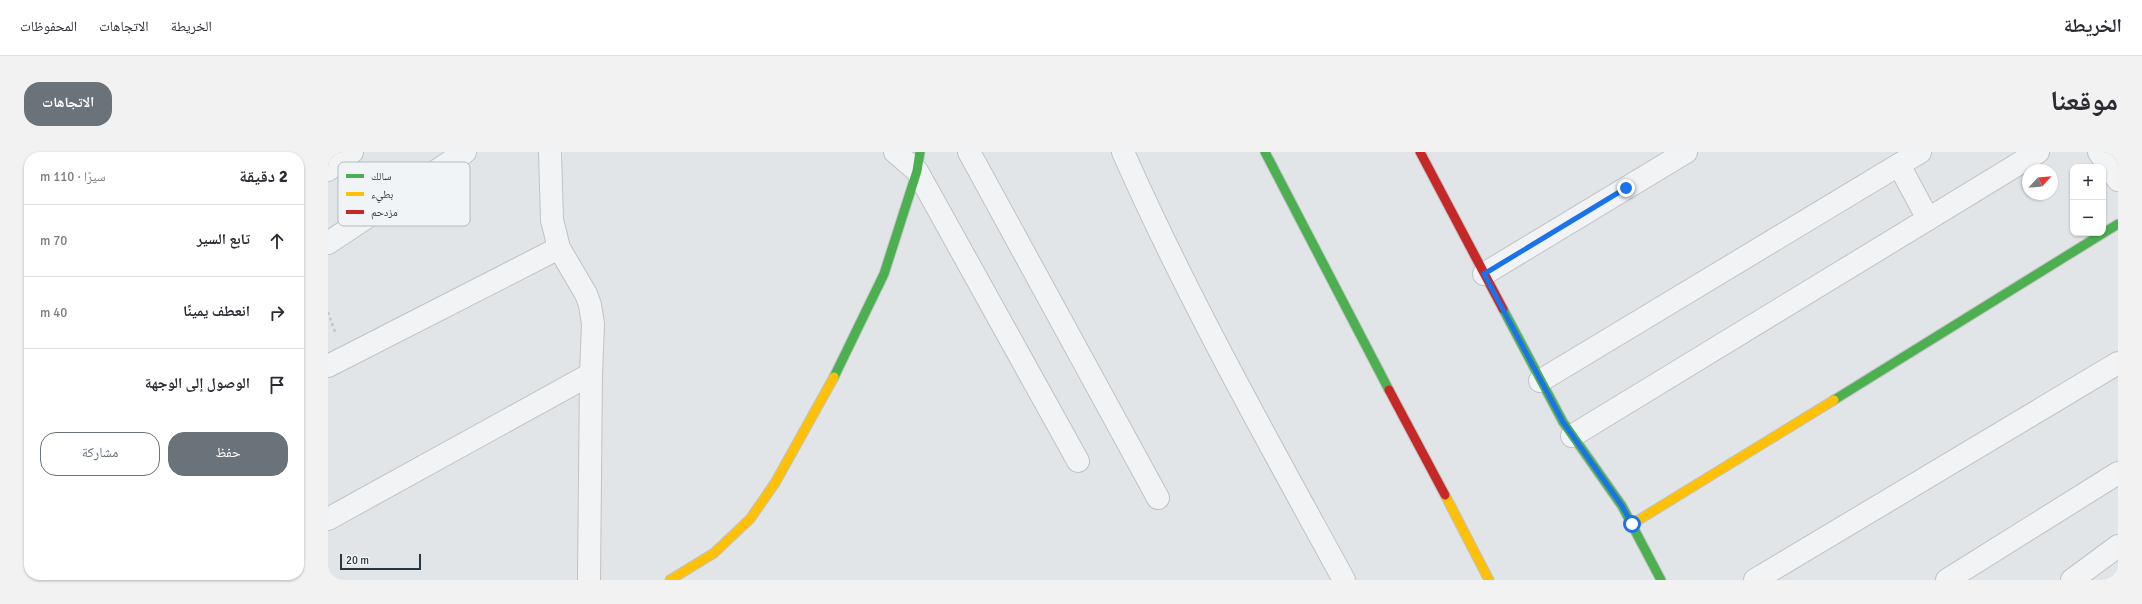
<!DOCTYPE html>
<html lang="ar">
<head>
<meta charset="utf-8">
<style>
  :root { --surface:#fff; --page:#f2f2f3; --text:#2b2b33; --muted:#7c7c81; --line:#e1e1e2; --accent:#6a737a }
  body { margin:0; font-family:Signika,"Noto Naskh Arabic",sans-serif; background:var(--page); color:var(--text); direction:rtl }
  .controls { position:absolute; right:12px; top:12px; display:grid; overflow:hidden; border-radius:8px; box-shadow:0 1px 3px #0004 }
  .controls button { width:36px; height:36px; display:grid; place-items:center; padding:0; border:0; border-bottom:1px solid var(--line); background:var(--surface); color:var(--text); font:20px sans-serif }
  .compass { position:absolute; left:1694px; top:12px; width:36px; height:36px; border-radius:50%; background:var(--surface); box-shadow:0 1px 3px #0004; rotate:64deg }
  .scale { position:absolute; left:12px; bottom:10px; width:81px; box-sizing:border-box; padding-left:4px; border:2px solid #293640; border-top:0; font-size:11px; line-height:14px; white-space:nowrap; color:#293640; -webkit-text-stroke:3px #f0f4f6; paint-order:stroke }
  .stop { position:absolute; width:12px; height:12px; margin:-9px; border:3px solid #1a73e8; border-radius:50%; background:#fff }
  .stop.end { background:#1a73e8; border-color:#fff; box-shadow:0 1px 4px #0008 }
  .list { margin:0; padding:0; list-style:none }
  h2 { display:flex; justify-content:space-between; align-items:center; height:52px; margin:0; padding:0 16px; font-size:17px }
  h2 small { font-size:13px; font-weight:400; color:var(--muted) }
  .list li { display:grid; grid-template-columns:26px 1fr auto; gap:12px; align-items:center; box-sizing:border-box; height:72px; padding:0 16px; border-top:1px solid var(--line) }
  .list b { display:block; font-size:15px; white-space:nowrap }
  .list em { font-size:13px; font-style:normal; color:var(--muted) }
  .actions { display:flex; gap:8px; padding:12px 16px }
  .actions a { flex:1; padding:9px 0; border:1px solid var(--accent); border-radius:16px; text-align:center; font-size:14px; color:var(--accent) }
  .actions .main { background:var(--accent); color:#fff }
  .icon { flex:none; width:22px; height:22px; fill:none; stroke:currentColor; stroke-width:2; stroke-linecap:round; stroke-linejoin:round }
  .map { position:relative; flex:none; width:1790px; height:428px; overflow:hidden; direction:ltr; border-radius:16px }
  header { display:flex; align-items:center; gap:24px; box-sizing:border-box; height:56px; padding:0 20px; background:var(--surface); border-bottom:1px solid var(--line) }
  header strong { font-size:19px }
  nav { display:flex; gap:22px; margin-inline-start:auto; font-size:14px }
  .intro { display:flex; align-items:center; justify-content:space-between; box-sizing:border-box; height:96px; padding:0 24px }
  h1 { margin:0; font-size:28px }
  .button { padding:10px 18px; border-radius:16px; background:var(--accent); color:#fff; font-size:14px; font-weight:700 }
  main { display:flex; gap:24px; padding:0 24px }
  aside { flex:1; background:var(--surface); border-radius:16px; box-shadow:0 1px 3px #0004 }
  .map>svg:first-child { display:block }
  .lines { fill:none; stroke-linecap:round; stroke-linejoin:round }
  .street-casing { stroke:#c0c3c5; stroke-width:24 }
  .fast-casing { stroke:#c0c3c5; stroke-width:11 }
  .slow-casing { stroke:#c0c3c5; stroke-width:11 }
  .jam-casing { stroke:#c0c3c5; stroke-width:11 }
  .path { stroke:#c1c5c7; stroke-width:2.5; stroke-dasharray:3 3; stroke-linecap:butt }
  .street { stroke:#f1f3f4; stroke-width:22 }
  .fast { stroke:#4caf50; stroke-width:9 }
  .slow { stroke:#ffc107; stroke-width:9 }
  .jam { stroke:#c62828; stroke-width:9 }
  .route { stroke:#1a73e8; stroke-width:5 }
  .key { fill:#f0f4f6; stroke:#b4bbbf; stroke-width:1 }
  .key-label { font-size:11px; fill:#293640 }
</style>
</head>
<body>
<header>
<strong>الخريطة</strong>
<nav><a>الخريطة</a><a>الاتجاهات</a><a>المحفوظات</a></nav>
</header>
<div class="intro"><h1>موقعنا</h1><a class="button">الاتجاهات</a></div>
<main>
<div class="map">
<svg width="1790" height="428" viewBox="0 0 1790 428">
  <rect width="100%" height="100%" fill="#e2e5e7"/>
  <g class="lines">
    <defs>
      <g id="street">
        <polyline points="222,0 224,68 231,96 258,142 262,153 265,172 263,222 261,428"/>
        <polyline points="567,0 589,19 750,309"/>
        <polyline points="641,0 830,346"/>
        <path d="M795 0C860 147 939 287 1016 428"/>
        <polyline points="1771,0 1790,28"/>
        <polyline points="1571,13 1600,67"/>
        <polyline points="0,18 24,0"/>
        <polyline points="0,91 137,0"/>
        <polyline points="1156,122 1358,0"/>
        <polyline points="0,214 231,96"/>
        <polyline points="1212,229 1592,0"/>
        <polyline points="1244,284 1710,0"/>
        <polyline points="0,367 263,222"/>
        <polyline points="1427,428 1790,211"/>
        <polyline points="1619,428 1790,321"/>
        <polyline points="1744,428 1790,394"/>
      </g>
      <g id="fast">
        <polyline points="937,0 1061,238"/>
        <polyline points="1175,157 1235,270 1294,354 1333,428"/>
        <polyline points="506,225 556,122 589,19 592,0"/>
        <polyline points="1506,248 1790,72"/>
      </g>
      <g id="slow">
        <polyline points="1117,343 1161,428"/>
        <polyline points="1304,372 1506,248"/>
        <polyline points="342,428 386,401 422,367 447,331 506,225"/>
      </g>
      <g id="jam">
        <polyline points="1092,0 1175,157"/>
        <polyline points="1061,238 1117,343"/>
      </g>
    </defs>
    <use href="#street" class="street-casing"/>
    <use href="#fast" class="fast-casing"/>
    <use href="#slow" class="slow-casing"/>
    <use href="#jam" class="jam-casing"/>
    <polyline class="path" points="0,160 8,183"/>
    <use href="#street" class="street"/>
    <use href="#fast" class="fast"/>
    <use href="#slow" class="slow"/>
    <use href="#jam" class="jam"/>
  </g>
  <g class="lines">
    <polyline class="route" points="1298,36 1156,122 1235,270 1294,354 1304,372"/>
  </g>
  <rect x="10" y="10" width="132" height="64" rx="6" class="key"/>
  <rect x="18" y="22" width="18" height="4" fill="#4caf50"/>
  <rect x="18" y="40" width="18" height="4" fill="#ffc107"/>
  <rect x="18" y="58" width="18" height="4" fill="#c62828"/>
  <g class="key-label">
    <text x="43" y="28">سالك</text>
    <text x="43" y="46">بطيء</text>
    <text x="43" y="64">مزدحم</text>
  </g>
</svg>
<div class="controls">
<button>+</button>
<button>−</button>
</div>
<svg class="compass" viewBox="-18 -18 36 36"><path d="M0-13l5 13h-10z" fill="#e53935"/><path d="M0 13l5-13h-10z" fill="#7c7c81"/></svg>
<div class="scale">20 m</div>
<div class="stop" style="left:1304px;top:372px"></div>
<div class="stop end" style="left:1298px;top:36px"></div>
</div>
<aside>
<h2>2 دقيقة<small>سيرًا · 110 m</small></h2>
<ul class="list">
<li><svg class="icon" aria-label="ahead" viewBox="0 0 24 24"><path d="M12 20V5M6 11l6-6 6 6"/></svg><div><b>تابع السير</b></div><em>70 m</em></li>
<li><svg class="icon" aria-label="right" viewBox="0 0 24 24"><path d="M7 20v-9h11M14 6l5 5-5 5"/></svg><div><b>انعطف يمينًا</b></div><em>40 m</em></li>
<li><svg class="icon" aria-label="arrive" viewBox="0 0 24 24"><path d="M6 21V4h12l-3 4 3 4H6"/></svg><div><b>الوصول إلى الوجهة</b></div></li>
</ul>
<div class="actions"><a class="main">حفظ</a><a>مشاركة</a></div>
</aside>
</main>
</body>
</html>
